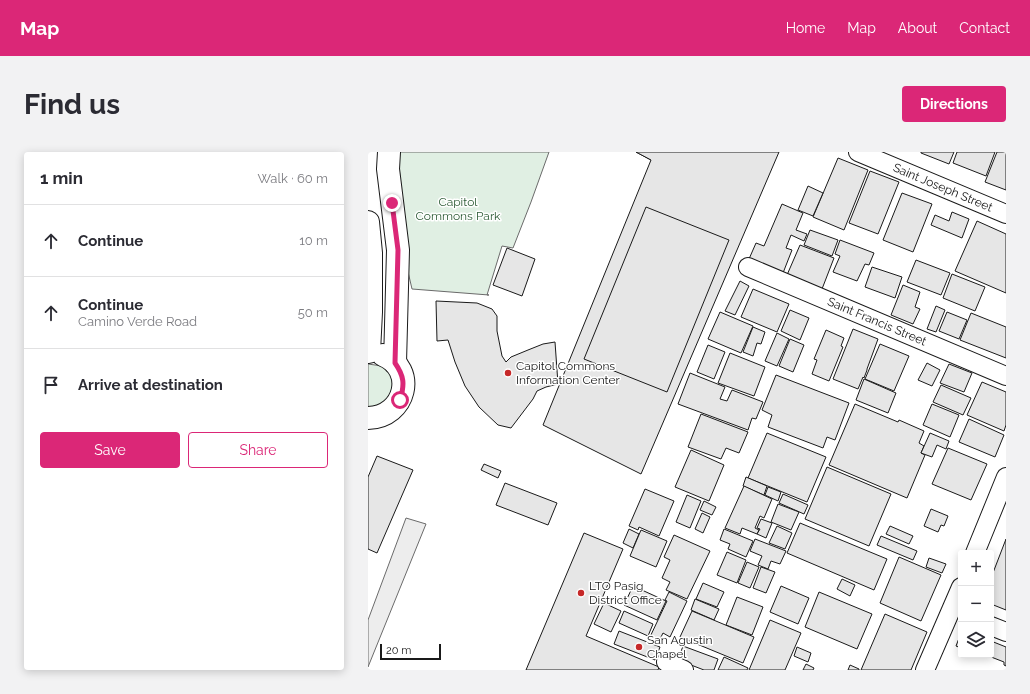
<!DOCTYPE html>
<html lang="en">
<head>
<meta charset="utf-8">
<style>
  :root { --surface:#fff; --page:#f2f2f3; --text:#2b2b33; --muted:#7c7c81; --line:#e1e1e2; --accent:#db2777 }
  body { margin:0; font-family:Raleway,sans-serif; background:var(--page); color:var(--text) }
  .controls { position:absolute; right:12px; bottom:12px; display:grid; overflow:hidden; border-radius:4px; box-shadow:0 2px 10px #0003 }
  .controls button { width:36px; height:36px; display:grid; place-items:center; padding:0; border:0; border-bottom:1px solid var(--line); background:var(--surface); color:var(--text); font:20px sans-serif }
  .scale { position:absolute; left:12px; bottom:10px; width:61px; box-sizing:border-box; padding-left:4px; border:2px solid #1a1a1a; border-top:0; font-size:11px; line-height:14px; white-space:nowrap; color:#1a1a1a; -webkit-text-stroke:3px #fff; paint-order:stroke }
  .stop { position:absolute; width:12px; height:12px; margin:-9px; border:3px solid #db2777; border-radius:50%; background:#fff }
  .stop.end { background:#db2777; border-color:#fff; box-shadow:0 1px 4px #0008 }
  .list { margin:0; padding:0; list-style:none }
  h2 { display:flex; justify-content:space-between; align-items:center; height:52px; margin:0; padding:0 16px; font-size:17px }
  h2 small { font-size:13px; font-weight:400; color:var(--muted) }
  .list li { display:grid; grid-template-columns:26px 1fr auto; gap:12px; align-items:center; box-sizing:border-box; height:72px; padding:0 16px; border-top:1px solid var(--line) }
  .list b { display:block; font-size:15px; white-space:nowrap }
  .list p { margin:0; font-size:13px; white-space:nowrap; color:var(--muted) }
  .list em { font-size:13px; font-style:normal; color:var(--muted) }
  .actions { display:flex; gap:8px; padding:12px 16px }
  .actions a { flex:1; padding:9px 0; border:1px solid var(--accent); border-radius:4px; text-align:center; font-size:14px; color:var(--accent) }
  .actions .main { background:var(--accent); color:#fff }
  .icon { flex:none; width:22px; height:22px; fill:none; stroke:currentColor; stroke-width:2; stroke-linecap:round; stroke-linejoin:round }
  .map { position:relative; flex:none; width:638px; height:518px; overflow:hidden; border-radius:4px }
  header { display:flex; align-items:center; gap:24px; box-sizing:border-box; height:56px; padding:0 20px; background:var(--accent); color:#fff }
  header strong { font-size:19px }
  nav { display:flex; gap:22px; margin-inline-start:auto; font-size:14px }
  .intro { display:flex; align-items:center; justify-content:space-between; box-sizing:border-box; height:96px; padding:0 24px }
  h1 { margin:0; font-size:28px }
  .button { padding:10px 18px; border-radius:4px; background:var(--accent); color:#fff; font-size:14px; font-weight:700 }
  main { display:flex; gap:24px; padding:0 24px }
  aside { flex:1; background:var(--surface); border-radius:4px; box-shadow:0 2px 10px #0003 }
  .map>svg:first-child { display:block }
  .green { fill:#e0efe3; stroke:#6a6a6a }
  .parking { fill:#ededed; stroke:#6a6a6a }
  .building { fill:#e6e6e6; stroke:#1a1a1a }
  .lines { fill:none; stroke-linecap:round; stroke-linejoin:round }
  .minor-casing { stroke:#1a1a1a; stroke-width:20 }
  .tertiary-casing { stroke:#1a1a1a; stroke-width:24 }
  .minor { stroke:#fff; stroke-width:18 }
  .tertiary { stroke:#fff; stroke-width:22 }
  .route { stroke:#db2777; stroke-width:5 }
  .poi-dot { fill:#c62828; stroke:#fff; stroke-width:1.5 }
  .labels { text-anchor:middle; stroke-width:3; stroke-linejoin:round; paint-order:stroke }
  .street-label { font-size:12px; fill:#1a1a1a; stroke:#fff }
  .park-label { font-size:12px; fill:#2b5a34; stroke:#fff }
  .poi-label { font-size:12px; fill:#1a1a1a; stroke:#fff; text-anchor:start }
</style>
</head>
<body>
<header>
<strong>Map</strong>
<nav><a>Home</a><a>Map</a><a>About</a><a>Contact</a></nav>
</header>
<div class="intro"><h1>Find us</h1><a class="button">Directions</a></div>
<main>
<aside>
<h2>1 min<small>Walk · 60 m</small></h2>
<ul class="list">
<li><svg class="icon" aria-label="ahead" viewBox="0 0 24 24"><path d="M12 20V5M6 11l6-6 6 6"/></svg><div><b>Continue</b></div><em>10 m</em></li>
<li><svg class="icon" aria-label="ahead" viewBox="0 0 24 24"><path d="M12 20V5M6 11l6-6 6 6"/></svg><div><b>Continue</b><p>Camino Verde Road</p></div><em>50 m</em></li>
<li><svg class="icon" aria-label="arrive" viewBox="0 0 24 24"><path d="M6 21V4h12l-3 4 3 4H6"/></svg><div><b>Arrive at destination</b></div></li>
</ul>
<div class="actions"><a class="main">Save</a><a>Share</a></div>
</aside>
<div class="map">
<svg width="638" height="518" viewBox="0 0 638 518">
  <rect width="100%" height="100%" fill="#fff"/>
  <g class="green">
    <polygon points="31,0 181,0 163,50 145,96 134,94 119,143 121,143 44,137 35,98 31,8"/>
    <polygon points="0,212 14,214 23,223 26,235 23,247 13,256 0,257"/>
  </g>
  <polygon class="parking" points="38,366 58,372 0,515 0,468"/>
  <g class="building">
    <polygon points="268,0 334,0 318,9 300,11 283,8"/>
    <polygon points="268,0 411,0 273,322 175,273 283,8"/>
    <polygon points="553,0 586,0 581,12 553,1"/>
    <polygon points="589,0 627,0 618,24 585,11"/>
    <polygon points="629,0 638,0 638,38 617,30"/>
    <polygon points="470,6 500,18 476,78 445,65"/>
    <polygon points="502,19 531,30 510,82 481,71"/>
    <polygon points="440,34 455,41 445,64 430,58"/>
    <polygon points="534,41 564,52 545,100 515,88"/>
    <polygon points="414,52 435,61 428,78 439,82 436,89 423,83 418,96 424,98 415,121 381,107 388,91 396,94"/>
    <polygon points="278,55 361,88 299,240 216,207"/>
    <polygon points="584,60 601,67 594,86 563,73 567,63 581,69"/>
    <polygon points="609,69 638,82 638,141 587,119"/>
    <polygon points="442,78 470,88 464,104 436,93"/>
    <polygon points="472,88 506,101 501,113 497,112 489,129 465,120 472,104 467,102"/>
    <polygon points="432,93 466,106 454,137 419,123"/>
    <polygon points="139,96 167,107 154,144 125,133"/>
    <polygon points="548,108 582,121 573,143 539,130"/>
    <polygon points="504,115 534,125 527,146 497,135"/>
    <polygon points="584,122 617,135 607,159 575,146"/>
    <polygon points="372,129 381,134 367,163 357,159"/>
    <polygon points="535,133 552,140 547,155 552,157 545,172 523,163"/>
    <polygon points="385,137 421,152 409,180 373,165"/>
    <polygon points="68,149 109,151 124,157 129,164 129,179 134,204 138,210 143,205 160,198 175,192 187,190 190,232 178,235 169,239 165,247 143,276 130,273 111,255 97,234 87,210 80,188 69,189"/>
    <polygon points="568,154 577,158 568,180 559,177"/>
    <polygon points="422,158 441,166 432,188 413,179"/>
    <polygon points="352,160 385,174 373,201 340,187"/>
    <polygon points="579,160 599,168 591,187 571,179"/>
    <polygon points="603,161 638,175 638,206 592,188"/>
    <polygon points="385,175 397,180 393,192 389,191 385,204 375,200"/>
    <polygon points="485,177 510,187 499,217 499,218 496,226 495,225 490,237 465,227"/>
    <polygon points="458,178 476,186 473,194 475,195 461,229 444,222 449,208 446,207"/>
    <polygon points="409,181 421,187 409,214 397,209"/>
    <polygon points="422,187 436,193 425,220 411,214"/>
    <polygon points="512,192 541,204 526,239 497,227"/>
    <polygon points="340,193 357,200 346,227 329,220"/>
    <polygon points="362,201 397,215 386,244 350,231"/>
    <polygon points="559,211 572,218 564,234 550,228"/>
    <polygon points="581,212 604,221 596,240 572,231"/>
    <polygon points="322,221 357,235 352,247 359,249 364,238 395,250 388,267 384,266 380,278 310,252"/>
    <polygon points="408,223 481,251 467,288 459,285 455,296 400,275 404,263 394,258"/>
    <polygon points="496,227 528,241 520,261 488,248"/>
    <polygon points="614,230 638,240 638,273 636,279 599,263"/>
    <polygon points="573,233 603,246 595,263 565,250"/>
    <polygon points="487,252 530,270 531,268 556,279 551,291 556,294 553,301 557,303 539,346 461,313"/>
    <polygon points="564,252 591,263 582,285 555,273"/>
    <polygon points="333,262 380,280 371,301 358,296 353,307 320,295"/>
    <polygon points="601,267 636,283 627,305 591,290"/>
    <polygon points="399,281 458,305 439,350 380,326"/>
    <polygon points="562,281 581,289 578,297 569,293 564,305 553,301"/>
    <polygon points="580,296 619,312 603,348 564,332"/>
    <polygon points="323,298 356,313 341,349 307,335"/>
    <polygon points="9,304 45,318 9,401 0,397 0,325"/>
    <polygon points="116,312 133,319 130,326 113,318"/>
    <polygon points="459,315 523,342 501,394 437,367"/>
    <polygon points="378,325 399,334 396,343 375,334"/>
    <polygon points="137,331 189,351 180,373 128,353"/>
    <polygon points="376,334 404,347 396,366 392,364 387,376 391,378 389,382 374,376 372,382 357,376"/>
    <polygon points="400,335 413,340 410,349 397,343"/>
    <polygon points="277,337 306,349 291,384 271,375 270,378 261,374"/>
    <polygon points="415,342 440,353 436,362 411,351"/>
    <polygon points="319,343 333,349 322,376 308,370"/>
    <polygon points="336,349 348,355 344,363 332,358"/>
    <polygon points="410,352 431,360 423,378 403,370"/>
    <polygon points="563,357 580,364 576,374 573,373 570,380 556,374"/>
    <polygon points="334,361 342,365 335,381 327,377"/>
    <polygon points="393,367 404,371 398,386 389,382 392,377 389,376"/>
    <polygon points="432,371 519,407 506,438 419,401"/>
    <polygon points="409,374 424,381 417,397 401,391"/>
    <polygon points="522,374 545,384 541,392 518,382"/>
    <polygon points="261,377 271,382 265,396 255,391"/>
    <polygon points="356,377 385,389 378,405 360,397 362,392 352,388"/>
    <polygon points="273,378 299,389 288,415 262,404"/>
    <polygon points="216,381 255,397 218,484 291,515 290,518 158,518"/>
    <polygon points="306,383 342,399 319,447 298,438 302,430 294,426 302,408 296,405"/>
    <polygon points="513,384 549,399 545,408 509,393"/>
    <polygon points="387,387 418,399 412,412 403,409 400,417 390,413 394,404 382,399"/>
    <polygon points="638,387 638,458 623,452 623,426"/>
    <polygon points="359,400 378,408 369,431 349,423"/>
    <polygon points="531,405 573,423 553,469 512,451"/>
    <polygon points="561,406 578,412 574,421 558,415"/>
    <polygon points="379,410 391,415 382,436 370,431"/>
    <polygon points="393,415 407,420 398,441 385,436"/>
    <polygon points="474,427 487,433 482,444 469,437"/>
    <polygon points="335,431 356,440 349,455 328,447"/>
    <polygon points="265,434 298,449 289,468 256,453"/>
    <polygon points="413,434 441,446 430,472 402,460"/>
    <polygon points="301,440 319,449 302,485 295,481 290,491 281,487 299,449 297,448"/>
    <polygon points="451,440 504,462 489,497 437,475"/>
    <polygon points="369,445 395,455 384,483 358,473"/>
    <polygon points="327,447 351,457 346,468 323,458"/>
    <polygon points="236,451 253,459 243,480 226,472"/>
    <polygon points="256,459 285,472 280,484 251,471"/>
    <polygon points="324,459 386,485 375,511 312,485"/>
    <polygon points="517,462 559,480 543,518 493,518"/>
    <polygon points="402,468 433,481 417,518 381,518"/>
    <polygon points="251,479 292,495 287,508 246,492"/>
    <polygon points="593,481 593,496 588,494"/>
    <polygon points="623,489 638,495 638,514 636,513 636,510 618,503 623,503"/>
    <polygon points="315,494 350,507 346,518 336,518 310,508"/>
    <polygon points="429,495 443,501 440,510 426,504"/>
    <polygon points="356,505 380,516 379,518 350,518"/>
    <polygon points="438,512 446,516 445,518 435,518"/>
    <polygon points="482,513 491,517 491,518 480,518"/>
  </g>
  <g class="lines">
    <defs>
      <g id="minor">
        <path id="s1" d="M490 0 638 62"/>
        <path id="s2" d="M380 115 638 224"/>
        <polyline points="607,401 638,325"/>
        <polyline points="623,474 638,480"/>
        <polyline points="298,510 316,518"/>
        <polyline points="557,518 593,435"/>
      </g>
      <g id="tertiary">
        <polyline points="21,0 20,17 30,98 27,211"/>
        <polyline points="0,70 3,101 3,160 1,200"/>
        <path d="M0 266C38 265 49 217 15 203"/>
      </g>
    </defs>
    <use href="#minor" class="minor-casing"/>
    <use href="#tertiary" class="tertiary-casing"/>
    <use href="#minor" class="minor"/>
    <use href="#tertiary" class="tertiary"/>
  </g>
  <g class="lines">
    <path class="route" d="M24 51 30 98 27 211C36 224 37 232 32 248"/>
  </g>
  <g class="poi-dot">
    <circle cx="140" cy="221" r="4"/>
    <circle cx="213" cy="441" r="4"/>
    <circle cx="271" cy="495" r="4"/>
  </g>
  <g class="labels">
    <g class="street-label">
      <text dy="4" stroke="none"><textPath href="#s1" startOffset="92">Saint Joseph Street</textPath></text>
      <text dy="4" stroke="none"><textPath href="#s2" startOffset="140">Saint Francis Street</textPath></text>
    </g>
    <g class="park-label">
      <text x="90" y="54">Capitol<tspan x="90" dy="14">Commons Park</tspan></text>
    </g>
    <g class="poi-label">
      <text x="148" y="218">Capitol Commons<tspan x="148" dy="14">Information Center</tspan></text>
      <text x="221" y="438">LTO Pasig<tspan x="221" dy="14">District Office</tspan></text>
      <text x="279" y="492">San Agustin<tspan x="279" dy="14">Chapel</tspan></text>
    </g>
  </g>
</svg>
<div class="controls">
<button>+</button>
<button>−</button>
<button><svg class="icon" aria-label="layers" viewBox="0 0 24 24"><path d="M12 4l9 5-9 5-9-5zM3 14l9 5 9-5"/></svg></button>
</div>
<div class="scale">20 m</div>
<div class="stop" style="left:32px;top:248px"></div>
<div class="stop end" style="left:24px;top:51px"></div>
</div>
</main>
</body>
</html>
